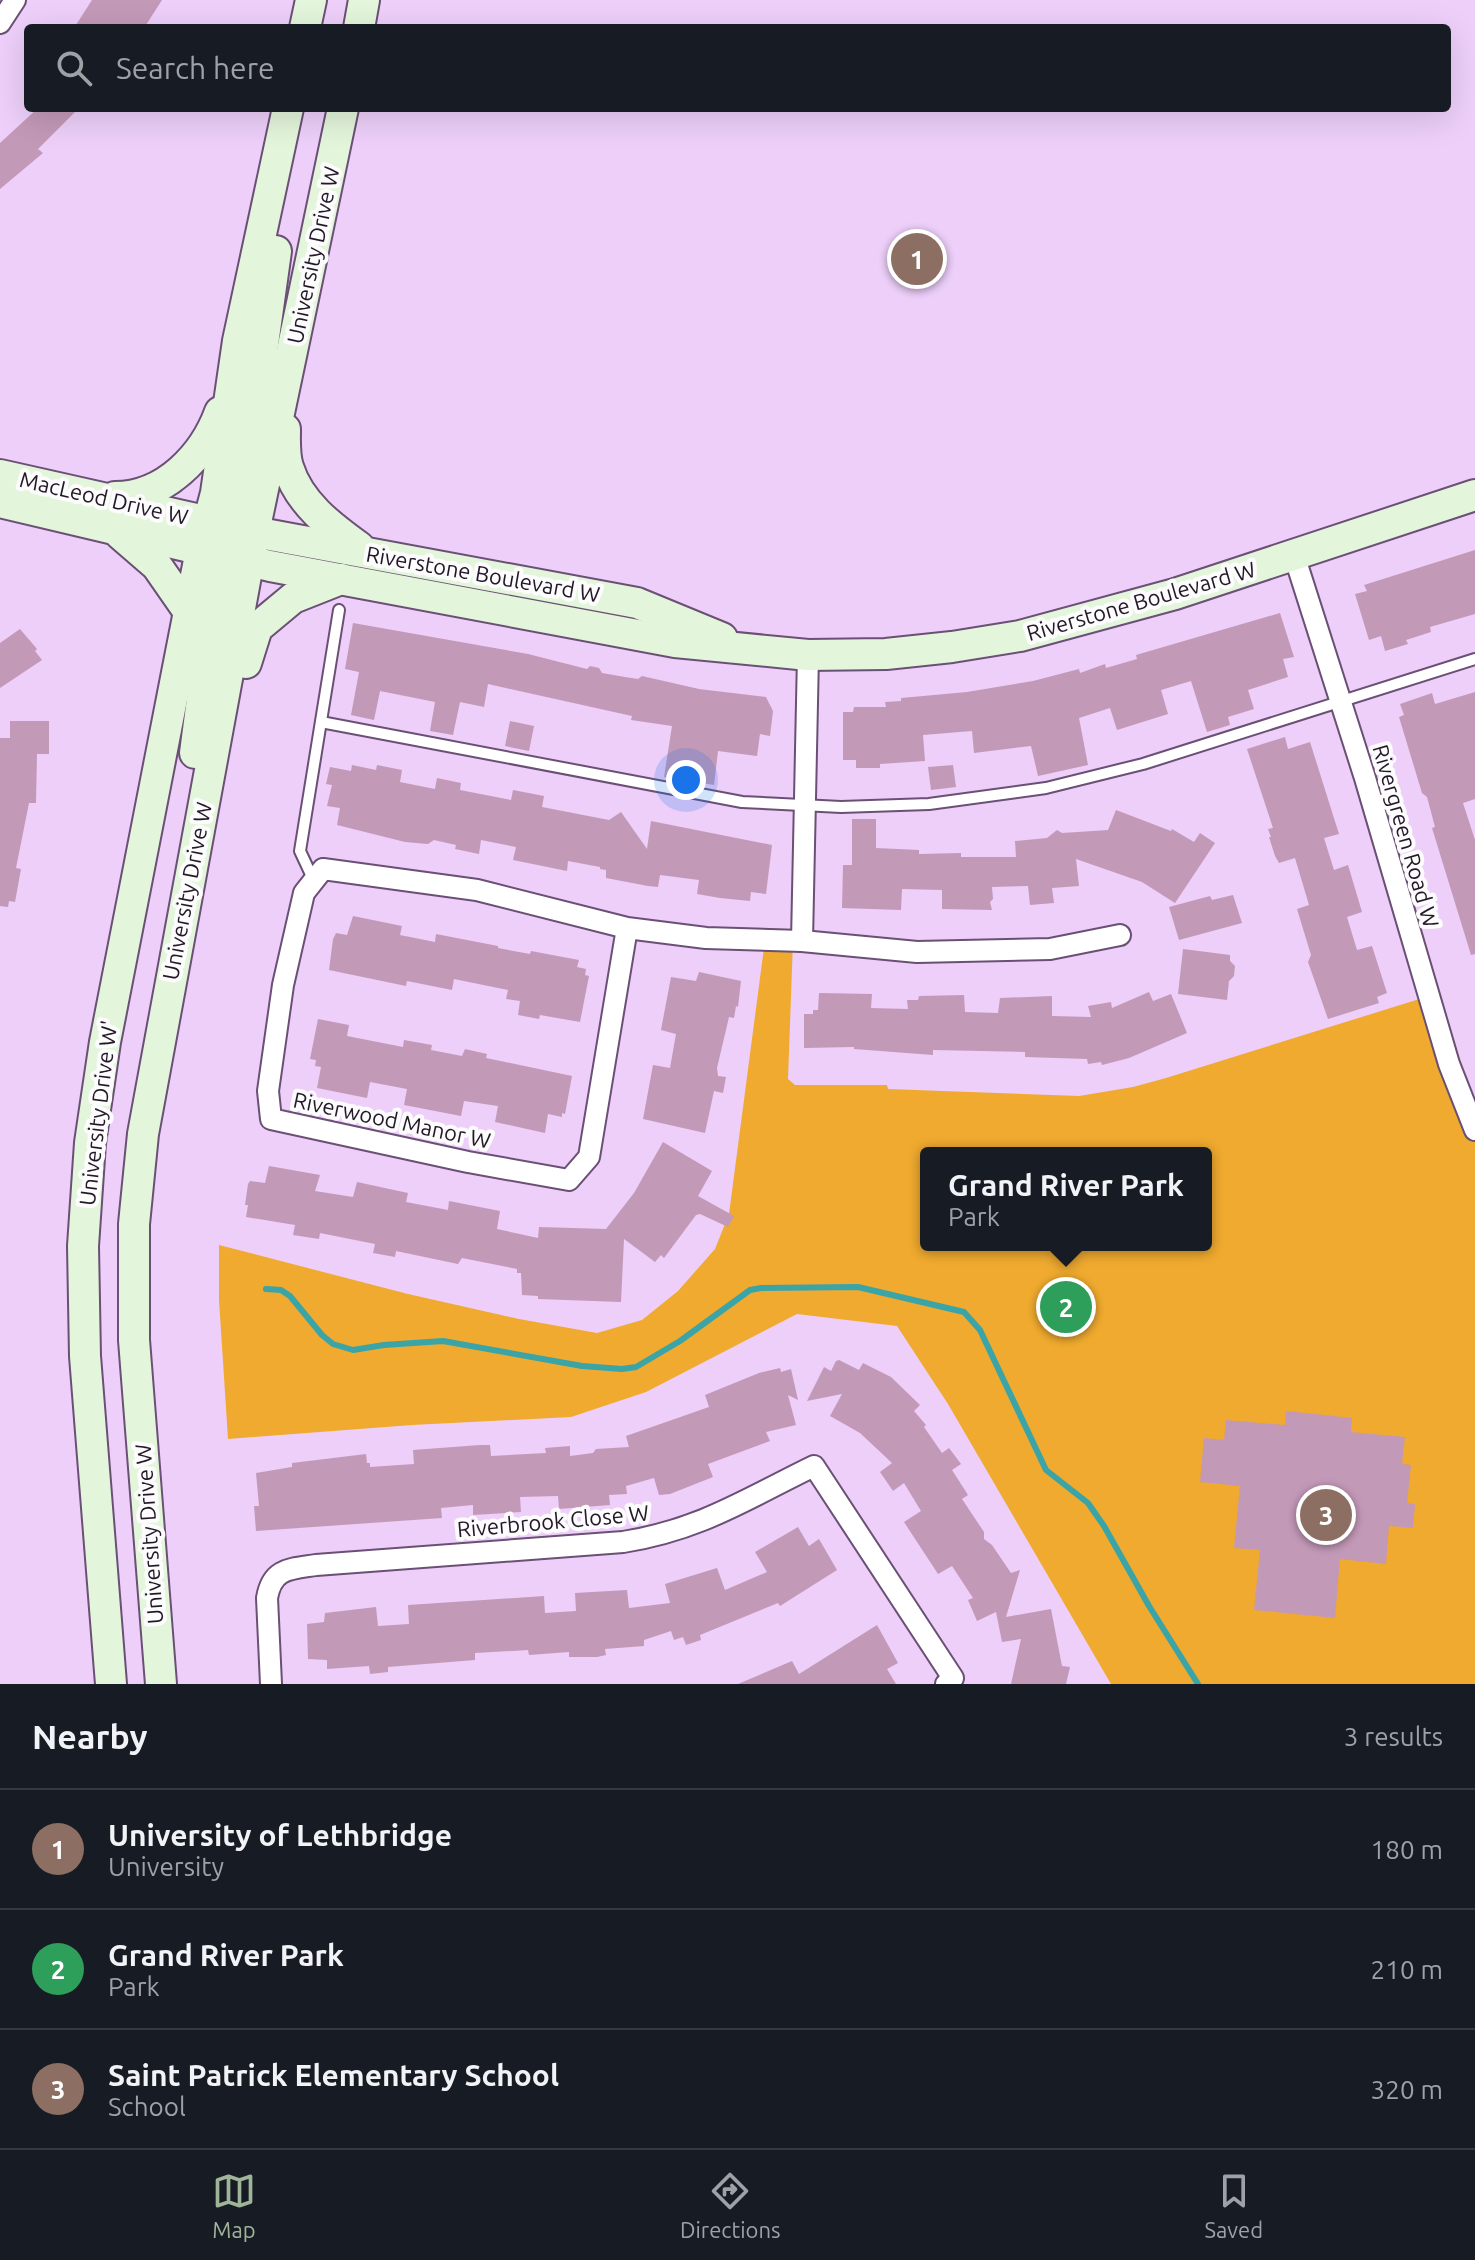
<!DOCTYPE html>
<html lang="en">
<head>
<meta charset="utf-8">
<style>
  :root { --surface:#171b24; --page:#242831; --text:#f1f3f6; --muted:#9ea1a6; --line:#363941; --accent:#9fb498 }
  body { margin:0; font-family:Ubuntu,sans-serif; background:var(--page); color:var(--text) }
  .you { position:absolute; left:686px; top:780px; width:28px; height:28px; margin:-20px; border:6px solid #fff; border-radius:50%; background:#1a73e8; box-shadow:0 0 0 12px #1a73e833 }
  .badge { display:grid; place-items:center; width:52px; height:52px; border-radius:50%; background:var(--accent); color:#fff; font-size:26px; font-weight:700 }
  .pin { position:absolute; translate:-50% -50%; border:4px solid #fff; box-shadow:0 2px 8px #0006 }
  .popup { position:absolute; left:920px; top:1147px; width:292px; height:104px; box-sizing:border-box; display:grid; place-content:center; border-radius:8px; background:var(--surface); filter:drop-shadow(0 2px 6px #0005); font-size:26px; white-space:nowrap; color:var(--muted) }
  .popup b { font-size:30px; color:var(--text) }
  .popup::after { content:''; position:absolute; left:50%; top:100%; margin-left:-16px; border:16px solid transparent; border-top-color:var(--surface) }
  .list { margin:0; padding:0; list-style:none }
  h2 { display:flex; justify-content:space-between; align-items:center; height:104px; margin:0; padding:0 32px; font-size:34px }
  h2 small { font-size:26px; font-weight:400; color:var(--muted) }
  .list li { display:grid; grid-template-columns:52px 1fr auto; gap:24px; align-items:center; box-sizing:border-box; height:120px; padding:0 32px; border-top:2px solid var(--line) }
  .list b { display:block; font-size:30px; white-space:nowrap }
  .list p { margin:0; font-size:26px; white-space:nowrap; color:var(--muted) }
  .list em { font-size:26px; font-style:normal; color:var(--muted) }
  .icon { flex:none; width:44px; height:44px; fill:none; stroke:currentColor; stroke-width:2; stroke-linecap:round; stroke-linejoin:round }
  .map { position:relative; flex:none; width:1475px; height:1684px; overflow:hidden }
  .search { position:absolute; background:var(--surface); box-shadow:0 8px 32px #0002; left:24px; right:24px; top:24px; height:88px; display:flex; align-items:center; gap:20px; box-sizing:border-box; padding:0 28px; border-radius:8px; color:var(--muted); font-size:30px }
  .sheet { height:464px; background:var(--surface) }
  nav { display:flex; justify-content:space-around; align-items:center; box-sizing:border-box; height:112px; border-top:2px solid var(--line); background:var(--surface); font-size:22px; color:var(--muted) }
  nav a { display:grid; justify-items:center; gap:4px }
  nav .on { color:var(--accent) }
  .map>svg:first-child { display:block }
  .green { fill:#efaa2f; fill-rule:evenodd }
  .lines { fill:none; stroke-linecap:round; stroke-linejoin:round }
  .stream { stroke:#3ba4a6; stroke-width:6 }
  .building { fill:#c399b8 }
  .lane-casing { stroke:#6a5074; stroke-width:14 }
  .street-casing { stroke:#6a5074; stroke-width:24 }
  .secondary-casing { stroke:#6a5074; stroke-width:34 }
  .lane { stroke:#fff; stroke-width:10 }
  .street { stroke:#fff; stroke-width:20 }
  .secondary { stroke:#e3f5db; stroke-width:30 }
  .labels { text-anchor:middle; stroke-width:8; stroke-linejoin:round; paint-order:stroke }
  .street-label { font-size:22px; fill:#231827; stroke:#fcfcfc }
</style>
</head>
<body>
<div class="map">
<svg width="1475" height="1684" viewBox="0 0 1475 1684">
  <rect width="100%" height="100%" fill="#edcff9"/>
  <path class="green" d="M765 940 793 941 788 1079 795 1085H887L888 1089 1079 1096 1133 1087 1166 1078 1429 996 1475 1130V1684H1111L948 1404 897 1326 797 1314 646 1392 571 1417 412 1425 228 1439 219 1300V1245L408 1294 519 1319 597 1333 642 1320 678 1291 715 1249 729 1214ZM926 1153H1206V1245H926Z"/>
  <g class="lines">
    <polyline class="stream" points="266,1289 281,1290 290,1296 322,1335 333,1344 353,1350 384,1345 443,1341 582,1366 622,1369 636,1367 680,1341 750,1290 761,1288 858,1287 964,1312 980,1330 1046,1470 1088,1503 1104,1526 1149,1606 1198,1684"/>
  </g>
  <g class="building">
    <polygon points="92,0 162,0 144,28 74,28"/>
    <polygon points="38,108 79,108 38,149 43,153 0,189 0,143"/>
    <polygon points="1475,550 1475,614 1430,627 1431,632 1406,640 1408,644 1385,651 1381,636 1369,640 1355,594 1367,591 1364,585"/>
    <polygon points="1280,613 1294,657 1283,659 1288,677 1248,690 1254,709 1228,717 1230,725 1207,732 1191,681 1161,690 1168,714 1117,730 1110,708 1079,718 1088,765 1038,776 1031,746 974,753 972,731 923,735 925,761 880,764 880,768 856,768 856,760 843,760 843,712 853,712 854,707 886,707 885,702 901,701 901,698 967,692 1033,681 1079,669 1080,673 1105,664 1106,668 1137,659 1136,655"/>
    <polygon points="353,623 528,654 587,669 590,666 599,668 602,673 625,677 638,679 642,676 699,689 766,697 773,711 770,736 760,734 757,756 718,751 714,785 664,777 672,726 631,720 632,716 488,684 484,707 460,702 453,735 430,731 435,702 380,691 374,720 351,715 359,672 345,669"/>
    <polygon points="20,629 37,649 35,651 42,660 0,688 0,643"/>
    <polygon points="1475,692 1475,799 1463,803 1475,840 1475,954 1471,955 1432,828 1435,827 1427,797 1422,793 1399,717 1404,715 1400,704 1432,693 1435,704"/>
    <polygon points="10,721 49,721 49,754 37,754 36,803 29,803 16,868 21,869 15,902 9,901 8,907 0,906 0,738 10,738"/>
    <polygon points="510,721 534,726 529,751 505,746"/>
    <polygon points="1285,737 1288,749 1310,742 1339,834 1324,838 1334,870 1348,865 1362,912 1347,917 1357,950 1372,946 1387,993 1377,997 1379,1003 1328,1019 1308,962 1311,955 1297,909 1309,905 1295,858 1279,863 1275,856 1269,837 1271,837 1268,829 1273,828 1247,749"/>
    <polygon points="352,765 376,770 377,765 402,770 400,782 435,789 437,778 461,783 460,790 511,800 513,790 544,796 542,807 609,820 621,812 647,849 651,821 772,845 766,894 751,892 750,901 720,898 697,894 699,880 660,875 658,887 648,886 606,878 606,870 600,869 600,867 568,861 567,871 513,860 516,847 481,840 479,854 455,849 456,845 434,840 428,844 405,842 337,825 340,808 327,806 332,785 326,784 330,767 351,771"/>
    <polygon points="953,765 956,787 931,790 928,767"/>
    <polygon points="1116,810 1171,831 1172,829 1194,842 1200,833 1215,843 1175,903 1142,882 1076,859 1079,886 1052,888 1054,903 1030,905 1028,886 992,887 993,899 990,902 992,910 942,909 942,890 902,889 901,910 842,908 843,865 852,865 852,819 876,819 876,848 919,850 919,854 961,853 961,857 1016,857 1015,841 1047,838 1057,830 1062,833 1108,830"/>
    <polygon points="1233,895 1242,923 1179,940 1169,907 1210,896 1212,900"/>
    <polygon points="353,916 402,926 400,935 435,942 436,934 498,946 498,948 530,954 531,951 579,960 577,967 586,969 585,975 589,976 580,1022 540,1015 539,1019 518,1015 520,1001 506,999 508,990 454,979 452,990 407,981 406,986 329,970 333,939 336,933 347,935"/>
    <polygon points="1183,949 1230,955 1230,961 1235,966 1234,976 1229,981 1227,1000 1178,994"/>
    <polygon points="699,972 741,981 738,1007 736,1006 734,1018 729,1017 717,1068 718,1076 726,1077 723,1093 714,1091 705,1133 643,1119 653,1065 670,1068 676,1034 661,1030 671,977 696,981"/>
    <polygon points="1149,992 1153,1001 1171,994 1187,1033 1129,1058 1102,1065 1101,1062 1088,1064 1087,1059 1025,1057 1025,1052 933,1050 933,1055 854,1049 854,1047 804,1048 804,1014 813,1014 813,1010 818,1010 819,993 872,994 871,1008 908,1009 907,1000 918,1000 919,996 964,995 965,1012 998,1013 1000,998 1052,996 1052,1016 1091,1017 1088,1006 1111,1002 1112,1008"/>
    <polygon points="318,1019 349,1025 347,1036 403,1047 404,1040 432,1045 431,1050 462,1056 465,1049 487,1054 486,1058 572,1076 565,1114 562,1113 562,1117 548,1114 545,1133 495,1122 498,1106 464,1101 461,1116 404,1105 407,1089 370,1082 367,1098 317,1088 321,1067 315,1066 316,1060 310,1059"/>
    <polygon points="663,1142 712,1171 698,1196 734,1216 728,1227 700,1214 696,1215 664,1258 661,1255 655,1262 624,1239 621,1302 538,1299 538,1296 522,1295 521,1273 517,1273 517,1269 462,1258 458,1264 396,1251 395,1257 373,1253 375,1244 320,1233 319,1239 293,1235 295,1225 246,1217 248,1205 245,1205 248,1184 250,1181 265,1183 269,1166 320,1175 315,1191 353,1197 357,1182 408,1193 406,1202 448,1210 449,1201 500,1211 497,1229 538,1238 539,1227 606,1229 634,1193"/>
    <polygon points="839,1360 859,1370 863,1363 891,1377 920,1405 914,1411 926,1425 924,1427 942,1453 949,1448 961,1464 952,1470 968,1495 962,1499 984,1532 984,1539 992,1545 1011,1573 1020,1570 1006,1617 1051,1609 1062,1666 1070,1667 1066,1684 1011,1684 1021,1639 1002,1642 996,1612 977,1621 968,1600 973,1598 952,1566 938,1574 904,1522 921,1511 904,1483 893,1491 880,1472 892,1463 860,1433 830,1416 842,1394 807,1401 824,1367 831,1371 836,1361"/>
    <polygon points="780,1368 781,1372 791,1369 798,1400 788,1395 796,1425 766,1432 770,1441 708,1464 713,1477 670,1494 659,1495 654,1478 626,1486 627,1494 609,1495 610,1505 559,1509 558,1496 520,1497 521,1512 473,1515 473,1505 441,1508 442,1518 256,1531 254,1506 259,1506 256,1473 292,1467 292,1463 366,1454 367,1463 370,1463 370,1467 414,1464 413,1450 480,1445 490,1445 491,1456 546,1453 545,1448 570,1446 570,1456 593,1453 596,1449 629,1447 626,1436 709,1407 705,1395 759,1373"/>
    <polygon points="1286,1411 1352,1418 1351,1432 1405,1437 1402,1464 1411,1465 1407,1503 1415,1504 1413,1528 1389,1526 1386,1564 1340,1559 1335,1618 1254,1610 1260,1550 1234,1548 1240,1486 1200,1482 1204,1438 1224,1440 1226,1420 1285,1425"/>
    <polygon points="798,1527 809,1546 819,1539 837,1570 780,1606 778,1603 700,1635 701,1640 686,1645 683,1637 674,1640 671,1631 644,1640 644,1646 605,1649 606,1655 597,1657 569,1657 569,1652 529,1655 528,1650 475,1653 475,1660 388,1667 388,1672 370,1674 369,1666 327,1669 327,1660 308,1659 307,1624 324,1622 325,1613 376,1607 378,1626 409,1624 408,1605 544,1596 545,1613 576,1611 575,1593 627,1590 629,1608 670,1603 665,1584 717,1568 725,1590 767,1572 755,1552"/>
    <polygon points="877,1625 898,1663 887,1669 896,1684 738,1684 792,1661 799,1674"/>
  </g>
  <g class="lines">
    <defs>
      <g id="lane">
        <polyline points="321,722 742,802 841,807 929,804 1046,788 1143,764 1475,659"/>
        <polyline points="314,881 300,851 339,610"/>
      </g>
      <g id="street">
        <polyline points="0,23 15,0"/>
        <polyline points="1294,555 1365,778 1449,1064 1475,1130"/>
        <polyline points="627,928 589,1157 569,1180 468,1162 271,1119 268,1091 283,985 304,893 323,869 477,890 627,928 706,938 802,941 917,952 1050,949 1120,935"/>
        <polyline points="802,941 808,655"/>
        <path d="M271 1684 267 1598C272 1568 290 1569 316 1565L623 1542C700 1530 746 1499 814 1466L953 1678 946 1684"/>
      </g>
      <g id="secondary">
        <polyline points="305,28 311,0"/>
        <polyline points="359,28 364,0"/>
        <path d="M285 429C285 441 284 455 288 467 299 503 330 526 359 547"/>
        <polyline points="0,475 254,532 637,603 722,638"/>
        <path d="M115 497C165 497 204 456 220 412"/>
        <polyline points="0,502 270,566 675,642 808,655 886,654 952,647 1020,636 1175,594 1475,495"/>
        <polyline points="239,517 276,251"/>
        <polyline points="120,534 157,566 189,612"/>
        <polyline points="246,663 257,628 293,598 341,579"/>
        <polyline points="195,753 217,584 218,554 215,543"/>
        <polyline points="111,1684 85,1356 83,1246 90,1143 105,1042 201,550 216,493 238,341 288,108"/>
        <polyline points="161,1684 134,1340 134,1224 143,1134 254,532 343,108"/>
      </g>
    </defs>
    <use href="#lane" class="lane-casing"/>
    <use href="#street" class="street-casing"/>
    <use href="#secondary" class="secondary-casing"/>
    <use href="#lane" class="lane"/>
    <use href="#street" class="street"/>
    <use href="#secondary" class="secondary"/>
  </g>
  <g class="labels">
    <g class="street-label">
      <text transform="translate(313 255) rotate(-78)" y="8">University Drive W</text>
      <text transform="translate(104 498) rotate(13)" y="8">MacLeod Drive W</text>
      <text transform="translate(483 574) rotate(10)" y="8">Riverstone Boulevard W</text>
      <text transform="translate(1141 601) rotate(-16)" y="8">Riverstone Boulevard W</text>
      <text transform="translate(1406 836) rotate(74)" y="8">Rivergreen Road W</text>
      <text transform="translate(187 891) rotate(-79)" y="8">University Drive W</text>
      <text transform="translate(98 1113) rotate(-83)" y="8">University Drive W'</text>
      <text transform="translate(392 1120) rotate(12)" y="8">Riverwood Manor W</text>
      <text transform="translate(553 1521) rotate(-5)" y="8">Riverbrook Close W</text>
      <text transform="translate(149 1534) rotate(-94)" y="8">University Drive W</text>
    </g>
  </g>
</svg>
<div class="you"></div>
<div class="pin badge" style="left:917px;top:259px;background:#8d6e63">1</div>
<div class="pin badge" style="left:1066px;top:1307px;background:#2e9e5b">2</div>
<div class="popup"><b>Grand River Park</b>Park</div>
<div class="pin badge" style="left:1326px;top:1515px;background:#8d6e63">3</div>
<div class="search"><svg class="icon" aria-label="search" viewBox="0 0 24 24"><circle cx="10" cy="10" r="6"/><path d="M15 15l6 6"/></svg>Search here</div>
</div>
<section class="sheet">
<h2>Nearby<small>3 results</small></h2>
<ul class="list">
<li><span class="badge" style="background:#8d6e63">1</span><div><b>University of Lethbridge</b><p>University</p></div><em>180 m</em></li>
<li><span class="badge" style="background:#2e9e5b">2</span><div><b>Grand River Park</b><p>Park</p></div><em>210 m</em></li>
<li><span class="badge" style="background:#8d6e63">3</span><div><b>Saint Patrick Elementary School</b><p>School</p></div><em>320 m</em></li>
</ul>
</section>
<nav>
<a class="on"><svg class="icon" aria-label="map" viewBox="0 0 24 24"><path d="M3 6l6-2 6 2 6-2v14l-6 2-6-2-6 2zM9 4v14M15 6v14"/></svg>Map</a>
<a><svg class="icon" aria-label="directions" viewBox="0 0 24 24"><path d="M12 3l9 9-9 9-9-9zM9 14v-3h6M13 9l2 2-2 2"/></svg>Directions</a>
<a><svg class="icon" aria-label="saved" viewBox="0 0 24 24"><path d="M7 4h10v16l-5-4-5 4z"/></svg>Saved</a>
</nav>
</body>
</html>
